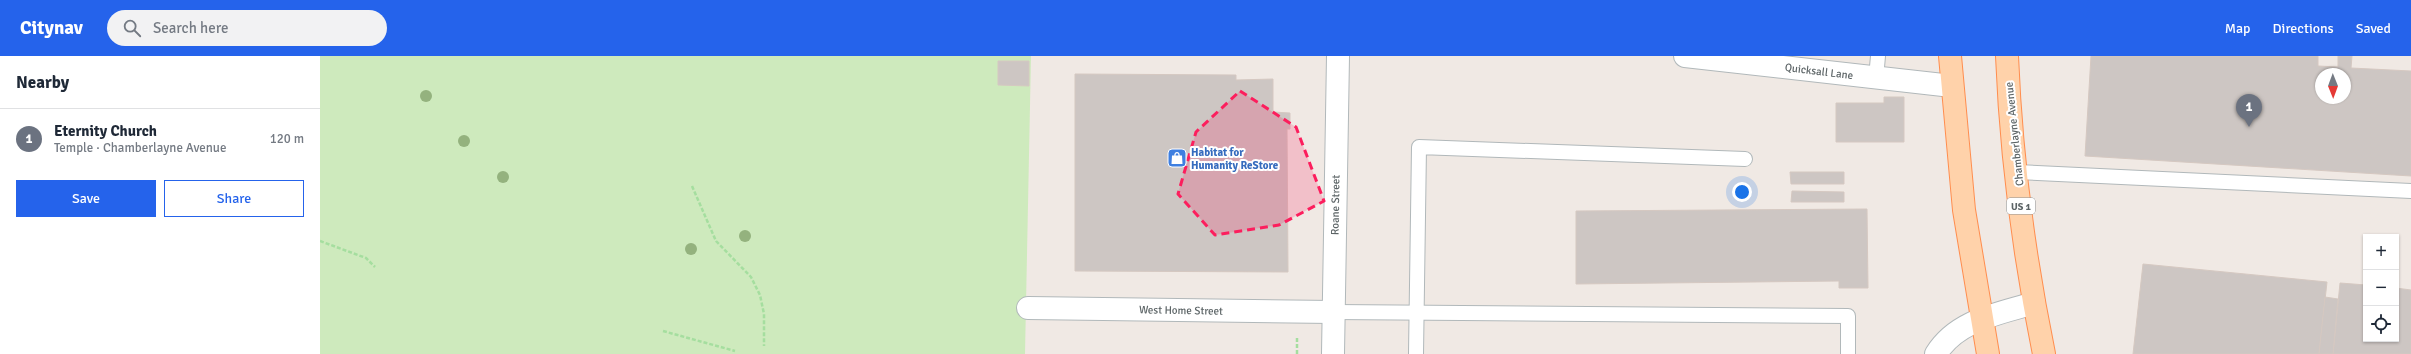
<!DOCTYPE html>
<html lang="en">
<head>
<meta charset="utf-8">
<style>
  :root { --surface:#fff; --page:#f2f2f3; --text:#1f2937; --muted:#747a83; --line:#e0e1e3; --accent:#2563eb }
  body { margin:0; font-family:Signika,sans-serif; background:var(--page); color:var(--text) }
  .controls { position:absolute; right:12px; bottom:12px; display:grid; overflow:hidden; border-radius:0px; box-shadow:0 1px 3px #0004 }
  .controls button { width:36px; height:36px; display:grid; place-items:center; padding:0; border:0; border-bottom:1px solid var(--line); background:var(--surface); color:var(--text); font:20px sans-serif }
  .compass { position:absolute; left:1995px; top:12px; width:36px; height:36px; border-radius:50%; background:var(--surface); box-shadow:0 1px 3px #0004; rotate:179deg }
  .you { position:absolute; left:1422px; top:136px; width:14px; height:14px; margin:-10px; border:3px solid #fff; border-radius:50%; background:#1a73e8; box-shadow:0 0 0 6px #1a73e833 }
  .badge { display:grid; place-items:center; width:26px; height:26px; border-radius:50%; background:var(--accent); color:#fff; font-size:13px; font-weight:700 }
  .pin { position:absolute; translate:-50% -33px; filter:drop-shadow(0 1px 2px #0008) }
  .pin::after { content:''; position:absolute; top:21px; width:14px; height:12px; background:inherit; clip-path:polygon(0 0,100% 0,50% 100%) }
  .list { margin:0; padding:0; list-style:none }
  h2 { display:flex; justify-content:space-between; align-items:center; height:52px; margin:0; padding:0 16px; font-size:17px }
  h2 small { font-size:13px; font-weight:400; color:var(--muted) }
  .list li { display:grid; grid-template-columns:26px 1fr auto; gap:12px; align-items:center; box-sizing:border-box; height:60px; padding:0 16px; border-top:1px solid var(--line) }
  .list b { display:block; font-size:15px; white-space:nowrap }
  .list p { margin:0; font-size:13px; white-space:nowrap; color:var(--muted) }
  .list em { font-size:13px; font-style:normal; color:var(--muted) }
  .actions { display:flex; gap:8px; padding:12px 16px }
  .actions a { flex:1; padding:9px 0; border:1px solid var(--accent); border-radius:0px; text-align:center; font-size:14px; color:var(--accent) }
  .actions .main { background:var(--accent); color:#fff }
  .icon { flex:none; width:22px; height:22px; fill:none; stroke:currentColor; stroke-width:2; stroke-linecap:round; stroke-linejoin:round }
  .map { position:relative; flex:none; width:2091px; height:298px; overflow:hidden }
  header { display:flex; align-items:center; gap:24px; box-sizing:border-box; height:56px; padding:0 20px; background:var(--accent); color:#fff }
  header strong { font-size:19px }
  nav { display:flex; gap:22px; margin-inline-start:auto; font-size:14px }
  .search { width:280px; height:36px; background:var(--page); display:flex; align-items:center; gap:10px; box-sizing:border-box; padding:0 14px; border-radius:22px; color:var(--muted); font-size:15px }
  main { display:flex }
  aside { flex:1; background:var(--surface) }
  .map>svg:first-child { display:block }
  .green { fill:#ceeabd }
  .building { fill:#cdc6c3; stroke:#d5c8c1; fill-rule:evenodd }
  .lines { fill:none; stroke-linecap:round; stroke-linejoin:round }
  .service-casing { stroke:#b1b8ba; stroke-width:16 }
  .minor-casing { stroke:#b1b8ba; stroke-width:24 }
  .primary-casing { stroke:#ff8d4e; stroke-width:24 }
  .path { stroke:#a5de9f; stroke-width:2.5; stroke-dasharray:4 2; stroke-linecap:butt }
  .service { stroke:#fff; stroke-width:14 }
  .minor { stroke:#fff; stroke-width:22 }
  .primary { stroke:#ffd2aa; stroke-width:22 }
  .tree { fill:#94b27e }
  .marked { fill:#fc1e5d; fill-opacity:0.2; stroke:#fc1e5d; stroke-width:3; stroke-dasharray:8 5; stroke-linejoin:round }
  .labels { text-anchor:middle; stroke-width:4; stroke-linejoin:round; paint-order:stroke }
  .shield { fill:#fff; stroke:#8d9294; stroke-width:1 }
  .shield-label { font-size:10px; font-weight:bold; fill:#5c6466 }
  .street-label { font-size:11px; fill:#5c6466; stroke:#fff }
  .shop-label { font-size:11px; font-weight:bold; fill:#366cbe; stroke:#fff; text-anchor:start }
</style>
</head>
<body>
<header>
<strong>Citynav</strong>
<div class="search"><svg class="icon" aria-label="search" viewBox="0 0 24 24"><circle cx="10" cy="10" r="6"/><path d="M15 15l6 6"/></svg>Search here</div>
<nav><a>Map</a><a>Directions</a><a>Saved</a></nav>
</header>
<main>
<aside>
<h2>Nearby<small></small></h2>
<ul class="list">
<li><span class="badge" style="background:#6b7280">1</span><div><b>Eternity Church</b><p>Temple · Chamberlayne Avenue</p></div><em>120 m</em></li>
</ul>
<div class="actions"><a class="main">Save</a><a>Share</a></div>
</aside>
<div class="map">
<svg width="2091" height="298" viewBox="0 0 2091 298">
  <rect width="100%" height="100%" fill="#f0e9e4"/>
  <polygon class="green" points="0,0 711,0 705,298 0,298"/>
  <g class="building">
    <path d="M1771 0H1998V10L2018 11V0H2032L2031 12 2091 15V120L1765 100ZM2001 18H2025V42H2001Z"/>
    <polygon points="678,5 709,5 709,30 678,29"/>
    <polygon points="755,18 916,19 916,24 953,23 953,56 970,57 970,73 967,73 968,216 755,215"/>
    <polygon points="1564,41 1584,41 1584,86 1516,86 1516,47 1564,47"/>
    <polygon points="1470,116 1524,116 1524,128 1471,128"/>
    <polygon points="1472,135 1524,136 1524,146 1471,146"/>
    <polygon points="1547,153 1548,232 1519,232 1519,225 1256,228 1256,155"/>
    <polygon points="1823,208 2007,226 1999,298 1813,298"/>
    <polygon points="2020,227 2046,229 2046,283 2076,283 2076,232 2091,234 2091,298 2013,298"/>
    <polygon points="2005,241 2018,243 2013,298 1999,298"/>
  </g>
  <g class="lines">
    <defs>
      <g id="service">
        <polyline points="1556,22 1558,0"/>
        <polyline points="1697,116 2091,135"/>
        <polyline points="1013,256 1528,260 1528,298"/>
        <polyline points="1096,298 1099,91 1425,103"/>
      </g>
      <g id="minor">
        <polyline points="1365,0 1632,30"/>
        <polyline points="708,252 1013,256"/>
        <polyline points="1013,298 1018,0"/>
        <path d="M1616 298C1637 264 1678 258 1714 247"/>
      </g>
      <g id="primary">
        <polyline points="1630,0 1644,154 1668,298"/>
        <path d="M1687 0C1691 100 1704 200 1724 298"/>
      </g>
    </defs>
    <use href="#service" class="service-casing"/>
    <use href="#minor" class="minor-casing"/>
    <use href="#primary" class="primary-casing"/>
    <g class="path">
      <polyline points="372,130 396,185 431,221 440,239 444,258 444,290"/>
      <polyline points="0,185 46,202 55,211"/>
      <polyline points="343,275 415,295"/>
      <polyline points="977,298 977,281"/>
    </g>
    <use href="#service" class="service"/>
    <use href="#minor" class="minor"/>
    <use href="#primary" class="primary"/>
  </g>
  <g class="tree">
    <circle cx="106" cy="40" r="6"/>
    <circle cx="144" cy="85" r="6"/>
    <circle cx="183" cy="121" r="6"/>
    <circle cx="425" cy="180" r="6"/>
    <circle cx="371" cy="193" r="6"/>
  </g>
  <path class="marked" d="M920 35 976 71 1004 145 959 169 895 179 858 138 876 76Z"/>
  <defs>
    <symbol id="shop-square" viewBox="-11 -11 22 22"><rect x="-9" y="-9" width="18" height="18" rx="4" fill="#3f7fe0" stroke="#fff"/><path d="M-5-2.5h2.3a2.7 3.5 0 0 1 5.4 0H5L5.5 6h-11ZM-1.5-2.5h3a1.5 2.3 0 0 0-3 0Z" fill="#fff"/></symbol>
  </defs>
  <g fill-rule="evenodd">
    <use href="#shop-square" x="846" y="91" width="22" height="22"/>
  </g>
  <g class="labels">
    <rect class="shield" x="1687" y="142" width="28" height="16" rx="3"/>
    <g class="shield-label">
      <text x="1701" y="154">US 1</text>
    </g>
    <g class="street-label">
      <text transform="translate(1499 15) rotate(7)" y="4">Quicksall Lane</text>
      <text transform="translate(1694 78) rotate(-96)" y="4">Chamberlayne Avenue</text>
      <text transform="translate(1015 149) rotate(-89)" y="4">Roane Street</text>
      <text transform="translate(861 254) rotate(1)" y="4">West Home Street</text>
    </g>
    <g class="shop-label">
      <text x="871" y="100">Habitat for<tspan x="871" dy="13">Humanity ReStore</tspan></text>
    </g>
  </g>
</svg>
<div class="controls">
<button>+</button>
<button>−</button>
<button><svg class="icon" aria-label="locate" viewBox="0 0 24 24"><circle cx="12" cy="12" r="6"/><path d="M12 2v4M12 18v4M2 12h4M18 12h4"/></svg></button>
</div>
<svg class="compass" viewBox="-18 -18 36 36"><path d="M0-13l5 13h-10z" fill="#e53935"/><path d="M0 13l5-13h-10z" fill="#747a83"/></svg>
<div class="you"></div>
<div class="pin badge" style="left:1929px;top:71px;background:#6b7280">1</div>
</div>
</main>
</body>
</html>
